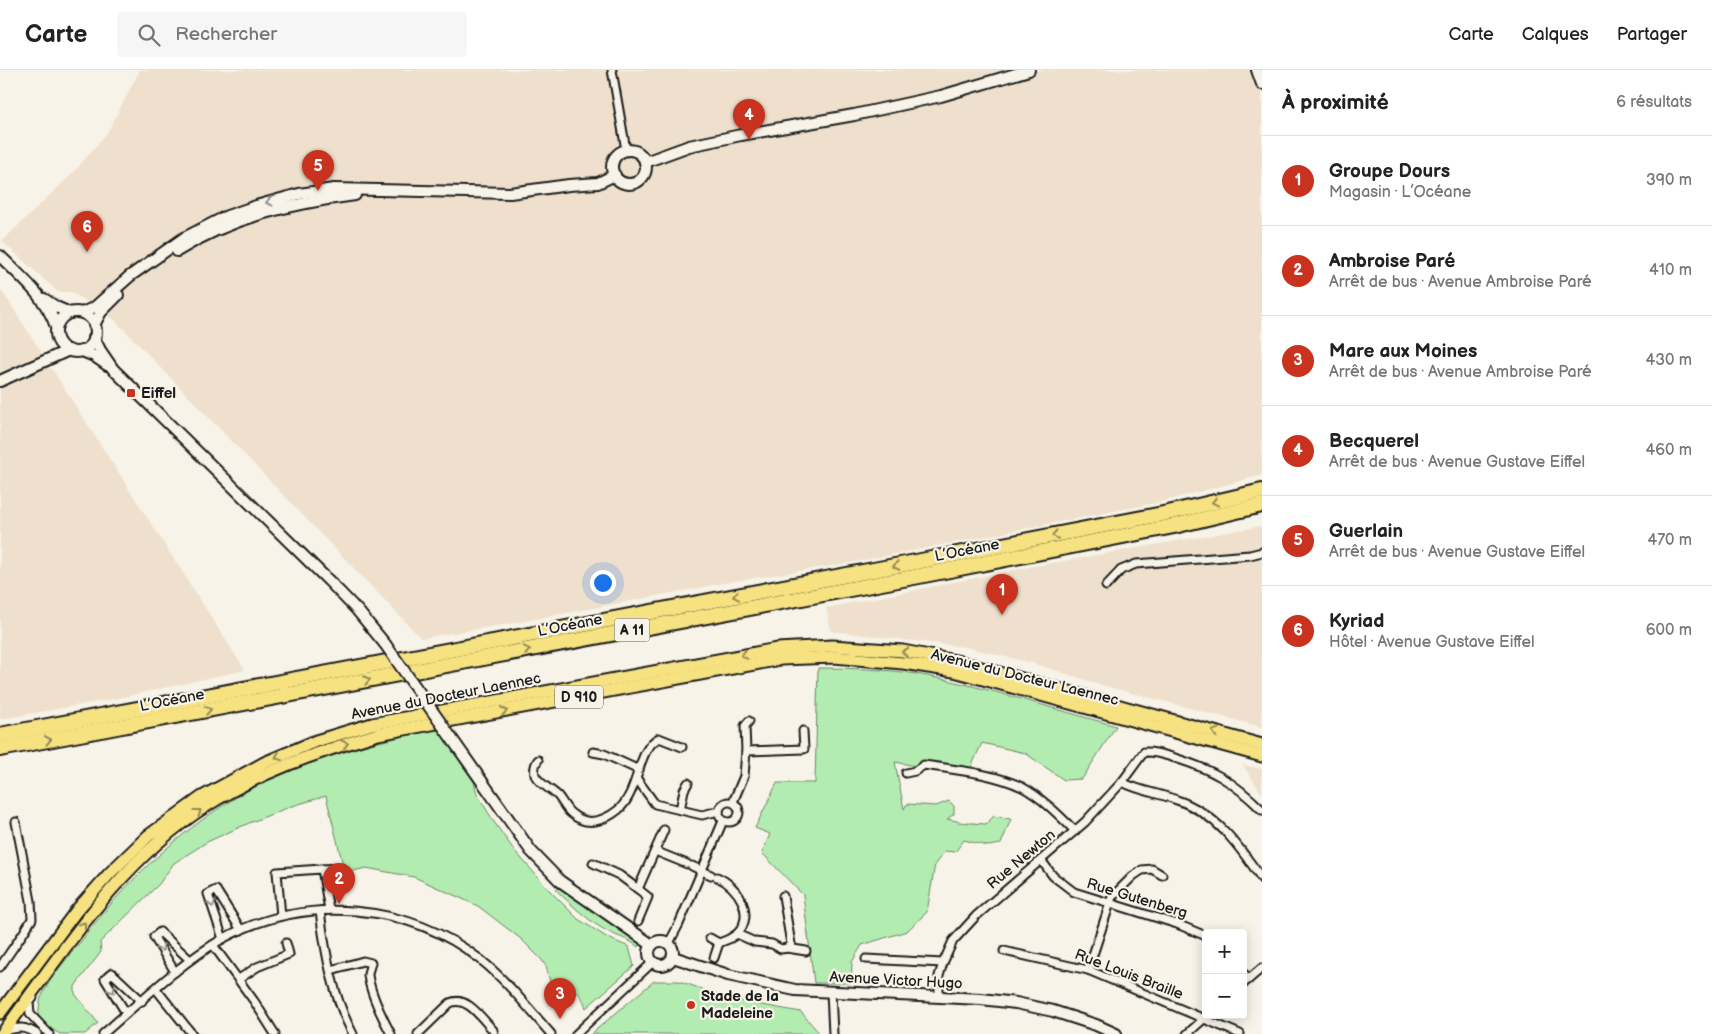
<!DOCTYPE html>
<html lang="fr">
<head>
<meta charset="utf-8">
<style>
  :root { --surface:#fff; --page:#f6f6f6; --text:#222; --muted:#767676; --line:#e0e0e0; --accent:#c8321e }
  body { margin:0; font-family:"Balsamiq Sans",sans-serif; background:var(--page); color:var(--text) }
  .controls { position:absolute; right:15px; bottom:15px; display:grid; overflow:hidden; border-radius:5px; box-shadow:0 2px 12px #0003 }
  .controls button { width:45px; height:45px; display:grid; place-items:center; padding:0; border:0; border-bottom:1px solid var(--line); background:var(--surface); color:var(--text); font:25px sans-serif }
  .you { position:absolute; left:602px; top:512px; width:18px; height:18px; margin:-12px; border:4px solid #fff; border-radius:50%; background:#1a73e8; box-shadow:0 0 0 8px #1a73e833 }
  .badge { display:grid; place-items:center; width:32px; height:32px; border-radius:50%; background:var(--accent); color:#fff; font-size:16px; font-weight:700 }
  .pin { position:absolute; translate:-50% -41px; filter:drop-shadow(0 1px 2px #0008) }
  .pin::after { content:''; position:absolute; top:26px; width:18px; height:15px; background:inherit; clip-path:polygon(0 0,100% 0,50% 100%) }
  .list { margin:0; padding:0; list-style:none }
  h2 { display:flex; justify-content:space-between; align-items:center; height:65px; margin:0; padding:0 20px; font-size:21px }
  h2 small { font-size:16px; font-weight:400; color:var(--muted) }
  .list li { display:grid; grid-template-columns:32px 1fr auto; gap:15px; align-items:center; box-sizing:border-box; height:90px; padding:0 20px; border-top:1px solid var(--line) }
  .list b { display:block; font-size:19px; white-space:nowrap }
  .list p { margin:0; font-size:16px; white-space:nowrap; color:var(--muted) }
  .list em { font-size:16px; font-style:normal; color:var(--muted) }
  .icon { flex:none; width:28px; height:28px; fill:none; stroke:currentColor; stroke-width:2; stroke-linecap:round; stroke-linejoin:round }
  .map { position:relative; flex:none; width:1262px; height:964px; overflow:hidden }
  header { display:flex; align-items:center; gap:30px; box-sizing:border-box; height:70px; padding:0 25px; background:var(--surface); border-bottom:1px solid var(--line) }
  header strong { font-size:24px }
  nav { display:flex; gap:28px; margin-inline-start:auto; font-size:18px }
  .search { width:350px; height:45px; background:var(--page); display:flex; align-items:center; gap:12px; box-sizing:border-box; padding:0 18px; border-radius:5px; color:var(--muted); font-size:19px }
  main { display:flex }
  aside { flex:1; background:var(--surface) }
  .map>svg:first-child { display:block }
  .built { fill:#eee0cc }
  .green { fill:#b3ecb0; stroke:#688466 }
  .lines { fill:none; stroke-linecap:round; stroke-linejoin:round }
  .street-casing { stroke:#1c1c1c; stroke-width:11 }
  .secondary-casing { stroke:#1c1c1c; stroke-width:14 }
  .primary-casing { stroke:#1c1c1c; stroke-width:15 }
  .highway-casing { stroke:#1c1c1c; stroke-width:18 }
  .street { stroke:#f7f3e8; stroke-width:7 }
  .secondary { stroke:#f7f3e8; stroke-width:10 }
  .primary { stroke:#f6e281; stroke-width:11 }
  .highway { stroke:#f6e281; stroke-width:14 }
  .secondary-bridge-casing { stroke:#1c1c1c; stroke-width:14; stroke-linecap:butt }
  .secondary-bridge { stroke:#f7f3e8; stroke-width:10 }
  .oneway { stroke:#94928c }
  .oneway2 { stroke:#948954 }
  .poi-dot { fill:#c8321e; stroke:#f7f3e8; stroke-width:2 }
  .labels { text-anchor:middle; stroke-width:4.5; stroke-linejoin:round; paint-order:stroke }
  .shield { fill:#f7f3e8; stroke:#5e5c59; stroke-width:1 }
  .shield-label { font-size:14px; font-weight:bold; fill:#1c1c1c }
  .poi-label { font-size:15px; font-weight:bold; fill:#1c1c1c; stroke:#f7f3e8; text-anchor:start }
  .street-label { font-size:15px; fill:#1c1c1c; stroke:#f7f3e8 }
</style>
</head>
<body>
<header>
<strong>Carte</strong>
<div class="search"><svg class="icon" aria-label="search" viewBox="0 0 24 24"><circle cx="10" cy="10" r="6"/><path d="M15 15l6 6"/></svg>Rechercher</div>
<nav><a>Carte</a><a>Calques</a><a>Partager</a></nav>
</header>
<main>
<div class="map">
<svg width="1262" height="964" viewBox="0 0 1262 964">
  <rect width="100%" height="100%" fill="#f7f3e8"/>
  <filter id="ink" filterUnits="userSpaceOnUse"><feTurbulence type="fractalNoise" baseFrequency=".02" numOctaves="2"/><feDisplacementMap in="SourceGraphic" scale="10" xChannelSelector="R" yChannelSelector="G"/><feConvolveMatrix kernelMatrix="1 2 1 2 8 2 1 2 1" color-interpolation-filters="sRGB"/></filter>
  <g filter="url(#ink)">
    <g class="built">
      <polygon points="140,0 1262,0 1262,405 1161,432 850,493 735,511 509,554 421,568 115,250 71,222 58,222 2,171 74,102 107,63"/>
      <polygon points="0,218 245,600 114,629 0,649"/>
      <polygon points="1262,456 1262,657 1105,616 1032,593 965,577 831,561 826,538 1024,498"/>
      <polygon points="1243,695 1262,699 1262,724"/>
    </g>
    <g class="green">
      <path d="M818 598C851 598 884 599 917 604 984 616 1050 638 1116 656L1082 709 1064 710 1025 683 982 673 967 706 895 692 904 739 907 734 936 736 949 731 954 736V744L947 749 957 751 958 752 986 754 994 746 1011 749 1001 774 988 776 964 770 955 782 945 781 935 794 927 842 907 861 862 875 852 892 851 913H814L803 825 762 783 770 764 755 758 777 713H815Z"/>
      <path d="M438 659 474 712 477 724 494 752 514 780 551 822 578 849 608 868 629 877 634 896 586 938C580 918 570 915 553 924L546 896 541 889 521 869 478 836 414 807 366 798 345 803 326 726 292 736 249 753 207 772 174 793 159 814 100 872 101 882 75 916V924L98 953 85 964H60L47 956 38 947C39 941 39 934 41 928 48 909 72 883 85 866 136 799 201 741 278 705 329 682 384 670 438 659Z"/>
      <path d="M560 816 631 866 639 874 638 877C629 869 618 867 607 861 588 851 572 835 556 820Z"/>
      <polygon points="654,911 679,911 722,926 745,932 801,942 820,964 591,964"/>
    </g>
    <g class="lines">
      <defs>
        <g id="street">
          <polyline points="612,0 626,80"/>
          <polyline points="1106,516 1121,500 1136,494 1250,485 1262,482"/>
          <polyline points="746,681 804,679 803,661"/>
          <polyline points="593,682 604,684 639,700"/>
          <path d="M538 690C535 694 534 700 535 705 539 714 551 719 558 726 563 732 566 740 572 744 587 757 604 751 618 740 640 722 636 679 659 668L682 677"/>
          <path d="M906 703 915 701 924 695C956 700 992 703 1022 717 1041 727 1060 746 1075 761"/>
          <polyline points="637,709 655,734 702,745 719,741"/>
          <path d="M1122 712C1139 721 1158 723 1177 730 1216 743 1239 776 1262 809"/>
          <circle cx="729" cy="742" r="10"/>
          <polyline points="733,732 744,706 746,681 745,656 749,651"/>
          <polyline points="680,740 684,720 688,713"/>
          <polyline points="655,781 687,794"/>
          <polyline points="1041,790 1053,806 1074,822 1177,854 1206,866"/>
          <polyline points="593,793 619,805 638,819 664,760"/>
          <polyline points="692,796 711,805"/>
          <polyline points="322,799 341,798"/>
          <path d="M717 807C738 816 756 844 737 864L755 872 772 874 781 879 787 878 791 874 783 826"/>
          <path d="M320 841C325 882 333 927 353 964"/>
          <polyline points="281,846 277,802 322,799 329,840"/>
          <polyline points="638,851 648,827 638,819"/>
          <polyline points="710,868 719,873 729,869 737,864"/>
          <polyline points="223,869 208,824 216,820 241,860"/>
          <polyline points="669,873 679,854 723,751"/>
          <polyline points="213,875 254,931 275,964"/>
          <polyline points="787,878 806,881"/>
          <polyline points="1004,881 1088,900 1240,964"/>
          <polyline points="714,888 719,873"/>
          <polyline points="866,889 943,893"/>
          <polyline points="0,897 24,862 32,849 31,831 16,752"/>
          <path d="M331 900 363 891 371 893C370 897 368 901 368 905 370 922 383 949 391 964"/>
          <polyline points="1088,900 1112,827 1133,806 1142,800 1152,799 1162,805"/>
          <polyline points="175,902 154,867 160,862 190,890"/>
          <polyline points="1243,903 1249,909"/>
          <polyline points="239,909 257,897 289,884 286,873"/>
          <polyline points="1243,914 1262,898"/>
          <polyline points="156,919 192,964"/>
          <polyline points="831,922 833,964"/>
          <path d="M939 927V906L943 893 953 871 976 846 1085 752 1122 712 1144 682C1155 681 1165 685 1175 688 1213 700 1233 711 1262 740"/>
          <polyline points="33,928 29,933 30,944 49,964"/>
          <polyline points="126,943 105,909 112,903 142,931"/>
          <path d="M5 961C19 957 24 956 37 964"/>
          <path d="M103 964C141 931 180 893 224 868 305 824 409 833 481 890 507 911 529 939 551 964"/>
          <path d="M418 964 450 933C467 925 482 949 493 960L494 964"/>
          <polyline points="576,964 653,892"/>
          <polyline points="1187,964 1206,947"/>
        </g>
        <g id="secondary">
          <polyline points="1257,0 1262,14"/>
          <circle cx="629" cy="97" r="17"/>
          <polyline points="645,92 689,76 741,65 854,45 941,26 1029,0"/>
          <path d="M177 181C231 147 294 133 355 125"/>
          <path d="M0 186C21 207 47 228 56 257"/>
          <polyline points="44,229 56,237 70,243"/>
          <circle cx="76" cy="262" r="20"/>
          <polyline points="82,243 95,237 130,206 184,168 227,146 256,136 299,124 334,119 510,123 569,115 598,113 615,105"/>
          <polyline points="94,255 101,242 118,225"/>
          <polyline points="94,268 100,280 113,299 329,511 357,540 385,574"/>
          <polyline points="82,281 94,286 107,295"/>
          <polyline points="0,311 69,280"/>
          <polyline points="445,659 531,781 560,811 652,875"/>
          <circle cx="661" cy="883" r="12"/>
          <polyline points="673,887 728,905 795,920 981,929 1016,933 1053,941 1096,955 1116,964"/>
        </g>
        <g id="primary">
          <polyline points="0,943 77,840 110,803 148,766 202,727 264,693 316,671 372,654 777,579 832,576 903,581 956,591 1262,675"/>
          <path d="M2 964C62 883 119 791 206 736 259 702 318 682 378 664L781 589 834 587 903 593 954 601 1262 686"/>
        </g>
        <g id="highway">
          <polyline points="0,665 916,492 1168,443 1262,421"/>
          <polyline points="0,679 919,506 1174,456 1262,435"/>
        </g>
      </defs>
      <use href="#street" class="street-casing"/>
      <use href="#secondary" class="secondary-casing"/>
      <use href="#primary" class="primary-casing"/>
      <use href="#highway" class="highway-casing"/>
      <use href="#street" class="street"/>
      <use href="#secondary" class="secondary"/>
      <use href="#primary" class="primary"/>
      <use href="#highway" class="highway"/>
      <defs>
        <polyline id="secondary-bridge" points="385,574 445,659"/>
      </defs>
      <use href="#secondary-bridge" class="secondary-bridge-casing"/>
      <use href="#secondary-bridge" class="secondary-bridge"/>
    </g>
    <defs><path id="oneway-chevron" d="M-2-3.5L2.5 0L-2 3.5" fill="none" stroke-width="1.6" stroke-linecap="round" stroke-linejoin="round" transform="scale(1.25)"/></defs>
    <g class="oneway">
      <use href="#oneway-chevron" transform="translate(269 132) rotate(165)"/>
      <use href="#oneway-chevron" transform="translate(212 834) rotate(71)"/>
      <use href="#oneway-chevron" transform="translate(161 878) rotate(59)"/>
      <use href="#oneway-chevron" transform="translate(112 920) rotate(59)"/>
    </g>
    <g class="oneway2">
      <use href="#oneway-chevron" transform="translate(1215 432) rotate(167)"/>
      <use href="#oneway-chevron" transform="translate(1055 465) rotate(169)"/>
      <use href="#oneway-chevron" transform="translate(896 496) rotate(169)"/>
      <use href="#oneway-chevron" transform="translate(736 526) rotate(169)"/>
      <use href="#oneway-chevron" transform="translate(527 580) rotate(-11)"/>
      <use href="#oneway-chevron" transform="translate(905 582) rotate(-172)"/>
      <use href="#oneway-chevron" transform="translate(744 585) rotate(169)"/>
      <use href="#oneway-chevron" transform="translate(367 610) rotate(-11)"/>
      <use href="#oneway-chevron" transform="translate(208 640) rotate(-11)"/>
      <use href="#oneway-chevron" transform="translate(504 641) rotate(-10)"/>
      <use href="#oneway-chevron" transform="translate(1215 662) rotate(-165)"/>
      <use href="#oneway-chevron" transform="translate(48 670) rotate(-11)"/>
      <use href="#oneway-chevron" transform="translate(345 674) rotate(-17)"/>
      <use href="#oneway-chevron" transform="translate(278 687) rotate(158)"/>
      <use href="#oneway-chevron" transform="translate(198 742) rotate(-37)"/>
      <use href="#oneway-chevron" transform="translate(83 855) rotate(-54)"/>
    </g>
  </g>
  <g class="poi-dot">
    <rect x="126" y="318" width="10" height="10" rx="2.5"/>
    <circle cx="691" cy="935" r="5"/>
  </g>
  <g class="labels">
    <g class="shield">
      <rect x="614.5" y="548.5" width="35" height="23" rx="4"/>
      <rect x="555" y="615.5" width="48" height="23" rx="4"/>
    </g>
    <g class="shield-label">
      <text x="632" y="565">A 11</text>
      <text x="579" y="632">D 910</text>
    </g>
    <g class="poi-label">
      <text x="141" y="328">Eiffel</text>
      <text x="701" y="931">Stade de la<tspan x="701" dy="17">Madeleine</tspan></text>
    </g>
    <g class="street-label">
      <text transform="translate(967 480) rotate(-11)" y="5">L’Océane</text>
      <text transform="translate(570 555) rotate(-11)" y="5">L’Océane</text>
      <text transform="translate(1025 607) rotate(14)" y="5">Avenue du Docteur Laennec</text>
      <text transform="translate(446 626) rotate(-11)" y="5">Avenue du Docteur Laennec</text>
      <text transform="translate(172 630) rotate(-11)" y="5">L’Océane</text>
      <text transform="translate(1021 789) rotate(-40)" y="5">Rue Newton</text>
      <text transform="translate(1137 828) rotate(17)" y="5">Rue Gutenberg</text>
      <text transform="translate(1129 904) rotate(21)" y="5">Rue Louis Braille</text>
      <text transform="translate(896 910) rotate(3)" y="5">Avenue Victor Hugo</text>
    </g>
  </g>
</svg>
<div class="controls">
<button>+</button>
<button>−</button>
</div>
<div class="you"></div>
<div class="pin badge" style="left:1002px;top:545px">1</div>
<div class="pin badge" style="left:339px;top:834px">2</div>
<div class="pin badge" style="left:560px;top:949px">3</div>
<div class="pin badge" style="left:749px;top:70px">4</div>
<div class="pin badge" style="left:318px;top:121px">5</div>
<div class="pin badge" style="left:87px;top:182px">6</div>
</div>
<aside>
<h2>À proximité<small>6 résultats</small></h2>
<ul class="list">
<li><span class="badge">1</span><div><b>Groupe Dours</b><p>Magasin · L’Océane</p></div><em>390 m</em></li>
<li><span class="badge">2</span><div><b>Ambroise Paré</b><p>Arrêt de bus · Avenue Ambroise Paré</p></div><em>410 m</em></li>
<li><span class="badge">3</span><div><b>Mare aux Moines</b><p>Arrêt de bus · Avenue Ambroise Paré</p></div><em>430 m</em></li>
<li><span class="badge">4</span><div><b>Becquerel</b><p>Arrêt de bus · Avenue Gustave Eiffel</p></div><em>460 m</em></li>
<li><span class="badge">5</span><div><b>Guerlain</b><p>Arrêt de bus · Avenue Gustave Eiffel</p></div><em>470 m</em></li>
<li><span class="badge">6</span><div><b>Kyriad</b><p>Hôtel · Avenue Gustave Eiffel</p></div><em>600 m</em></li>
</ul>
</aside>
</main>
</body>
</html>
